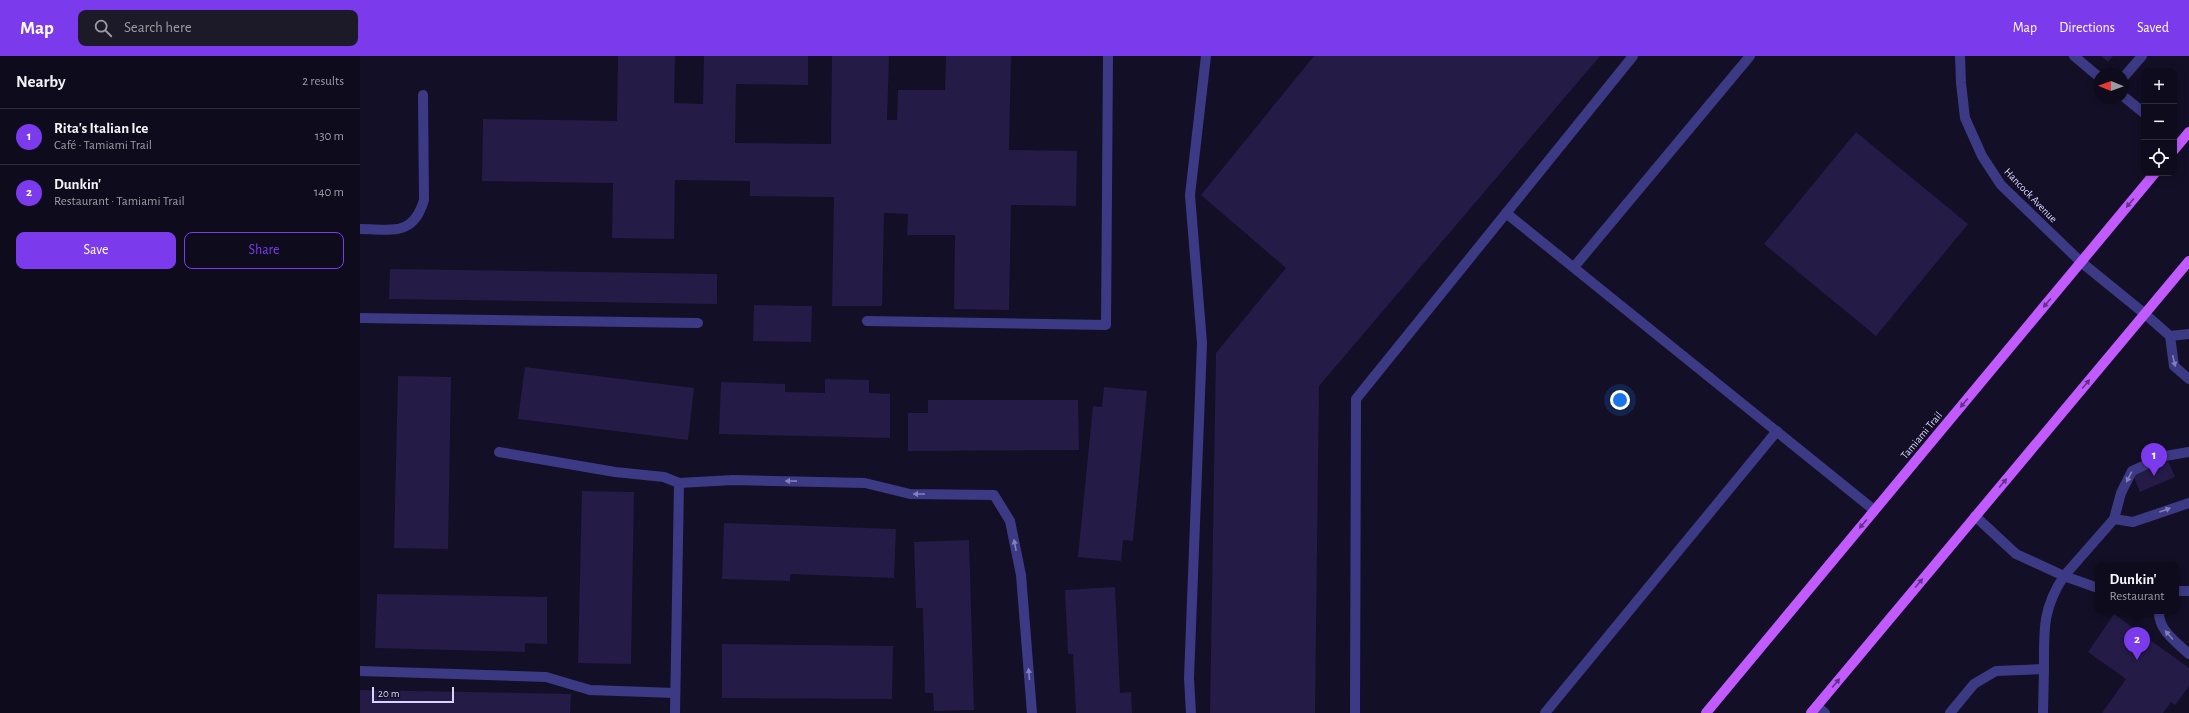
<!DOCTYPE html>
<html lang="en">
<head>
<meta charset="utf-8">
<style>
  :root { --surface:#0e0b1c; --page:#1c1929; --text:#f1f3f6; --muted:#9b9ba3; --line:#2e2b3b; --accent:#7c3aed }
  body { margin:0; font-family:"Alegreya Sans",sans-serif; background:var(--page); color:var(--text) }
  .controls { position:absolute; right:12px; top:12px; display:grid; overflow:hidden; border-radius:8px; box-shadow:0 2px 10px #0003 }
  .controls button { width:36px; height:36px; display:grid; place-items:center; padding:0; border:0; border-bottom:1px solid var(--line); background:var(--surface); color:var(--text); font:20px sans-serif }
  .compass { position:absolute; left:1733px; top:12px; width:36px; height:36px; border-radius:50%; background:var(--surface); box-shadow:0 2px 10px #0003; rotate:271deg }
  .scale { position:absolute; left:12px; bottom:10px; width:82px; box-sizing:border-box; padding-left:4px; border:2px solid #d9d4ff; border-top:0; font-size:11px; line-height:14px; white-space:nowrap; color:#d9d4ff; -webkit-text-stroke:3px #130f26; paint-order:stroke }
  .you { position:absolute; left:1260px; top:344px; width:14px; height:14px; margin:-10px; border:3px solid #fff; border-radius:50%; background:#1a73e8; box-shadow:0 0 0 6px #1a73e833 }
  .badge { display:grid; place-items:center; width:26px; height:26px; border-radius:50%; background:var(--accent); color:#fff; font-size:13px; font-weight:700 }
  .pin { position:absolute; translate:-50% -33px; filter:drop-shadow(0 1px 2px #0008) }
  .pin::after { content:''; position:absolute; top:21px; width:14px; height:12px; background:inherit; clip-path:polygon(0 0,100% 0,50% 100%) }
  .popup { position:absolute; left:1735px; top:506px; width:84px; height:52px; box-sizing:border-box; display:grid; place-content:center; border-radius:8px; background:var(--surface); filter:drop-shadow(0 1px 3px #0005); font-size:13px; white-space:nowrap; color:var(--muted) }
  .popup b { font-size:15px; color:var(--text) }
  .popup::after { content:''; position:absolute; left:50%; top:100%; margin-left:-8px; border:8px solid transparent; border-top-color:var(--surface) }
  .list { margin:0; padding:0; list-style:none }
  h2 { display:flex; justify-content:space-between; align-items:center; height:52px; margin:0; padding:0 16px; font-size:17px }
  h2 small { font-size:13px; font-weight:400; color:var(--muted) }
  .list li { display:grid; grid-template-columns:26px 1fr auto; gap:12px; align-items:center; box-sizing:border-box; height:56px; padding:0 16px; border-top:1px solid var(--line) }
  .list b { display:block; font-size:15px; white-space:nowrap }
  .list p { margin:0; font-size:13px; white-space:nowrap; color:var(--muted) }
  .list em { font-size:13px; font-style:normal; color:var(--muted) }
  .actions { display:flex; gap:8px; padding:12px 16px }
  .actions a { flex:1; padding:9px 0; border:1px solid var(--accent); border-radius:8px; text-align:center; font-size:14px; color:var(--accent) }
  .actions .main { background:var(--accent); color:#fff }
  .icon { flex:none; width:22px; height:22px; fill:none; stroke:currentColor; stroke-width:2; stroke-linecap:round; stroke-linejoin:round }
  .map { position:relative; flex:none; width:1829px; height:657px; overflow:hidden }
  header { display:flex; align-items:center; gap:24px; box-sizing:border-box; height:56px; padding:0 20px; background:var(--accent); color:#fff }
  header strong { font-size:19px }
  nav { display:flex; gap:22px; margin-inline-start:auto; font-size:14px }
  .search { width:280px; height:36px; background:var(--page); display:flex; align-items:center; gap:10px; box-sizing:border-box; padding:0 14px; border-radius:8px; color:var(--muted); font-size:15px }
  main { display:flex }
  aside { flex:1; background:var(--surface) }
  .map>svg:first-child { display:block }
  .building { fill:#241b47 }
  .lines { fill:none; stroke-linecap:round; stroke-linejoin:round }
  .lane { stroke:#3d3a85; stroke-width:10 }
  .street { stroke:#3d3a85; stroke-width:10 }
  .primary { stroke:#c25bff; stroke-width:10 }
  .oneway { fill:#623188 }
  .oneway2 { fill:#837fbc }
  .labels { text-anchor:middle; stroke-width:3; stroke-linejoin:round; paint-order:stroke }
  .street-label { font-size:11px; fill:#d9d4ff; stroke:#130f26 }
</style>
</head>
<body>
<header>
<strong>Map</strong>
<div class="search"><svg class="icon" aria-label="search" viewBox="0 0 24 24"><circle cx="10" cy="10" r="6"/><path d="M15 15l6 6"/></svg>Search here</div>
<nav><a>Map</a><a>Directions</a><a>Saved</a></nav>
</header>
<main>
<aside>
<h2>Nearby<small>2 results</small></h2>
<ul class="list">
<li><span class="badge">1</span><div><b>Rita's Italian Ice</b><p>Café · Tamiami Trail</p></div><em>130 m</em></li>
<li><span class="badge">2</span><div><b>Dunkin'</b><p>Restaurant · Tamiami Trail</p></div><em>140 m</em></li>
</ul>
<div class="actions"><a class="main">Save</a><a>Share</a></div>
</aside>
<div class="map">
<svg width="1829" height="657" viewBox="0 0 1829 657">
  <rect width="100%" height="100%" fill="#130f26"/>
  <g class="building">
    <polygon points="258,0 315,0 314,47 343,48 344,0 448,0 448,29 376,28 375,87 471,88 472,0 529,0 527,64 537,64 538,34 585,34 586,0 651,0 649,94 717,95 716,150 651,149 649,254 594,253 595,179 547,179 548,158 524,157 522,250 472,250 474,141 390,140 390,125 315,124 314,183 252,182 253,127 122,125 123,63 257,65"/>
    <polygon points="954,0 1240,0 959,330 955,657 850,657 856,297 926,212 841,139"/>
    <polygon points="1741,0 1753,0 1748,6"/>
    <polygon points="1496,76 1608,168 1516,280 1404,188"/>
    <polygon points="30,213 357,218 357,248 29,243"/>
    <polygon points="394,249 452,250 451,286 393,285"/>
    <polygon points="165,311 334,332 328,384 158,363"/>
    <polygon points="38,320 91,321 88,493 34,492"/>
    <polygon points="465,323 509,324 509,337 530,338 530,382 359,378 361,326 425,328 425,336 465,337"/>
    <polygon points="744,331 787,335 773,485 763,484 761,505 718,501 733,350 742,351"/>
    <polygon points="568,344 718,344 719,394 548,395 548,357 568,357"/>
    <polygon points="1808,405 1815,421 1780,436 1773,419"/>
    <polygon points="222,435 274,436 271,608 218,607"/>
    <polygon points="364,467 536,473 534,522 430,518 430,525 362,523"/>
    <polygon points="609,484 614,654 574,655 573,637 565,637 563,552 556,552 554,486"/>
    <polygon points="755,531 760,637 771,636 772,657 716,657 713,598 708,598 705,534"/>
    <polygon points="17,538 187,541 187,588 165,587 165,596 15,592"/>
    <polygon points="1754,558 1829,612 1829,630 1815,649 1811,646 1803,657 1742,657 1766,623 1728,596"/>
    <polygon points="362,588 533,590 532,643 362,642"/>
    <polygon points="0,634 211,638 210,657 0,657"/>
  </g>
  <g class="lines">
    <g class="lane">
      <polyline points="1714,0 1739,21"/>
      <polyline points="1763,22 1782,0"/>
      <polyline points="1763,40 1784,57"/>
      <polyline points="1146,157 1514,454"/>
      <path d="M0 173C32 173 53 181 64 144L63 39"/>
      <polyline points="1214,211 1390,0"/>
      <polyline points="1785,258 1810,280 1814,310 1829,323"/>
      <polyline points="0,262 338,267"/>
      <polyline points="507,265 746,269 748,0"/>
      <polyline points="1810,280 1829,278"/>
      <polyline points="1615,460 1656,498 1704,520 1754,463 1761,437 1772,415 1805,400 1829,396"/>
      <polyline points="1754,463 1773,466 1829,447"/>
      <polyline points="1816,535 1829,535"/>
      <path d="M1799 555C1798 574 1816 586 1829 598"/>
      <polyline points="1457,650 1465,657"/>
      <polyline points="831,657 829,622 842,287 830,139 846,0"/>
      <polyline points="995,657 996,343 1273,0"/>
      <polyline points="1185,657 1417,375"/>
      <path d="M1590 657 1614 628 1636 615 1684 613C1684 575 1682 553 1704 520L1738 532"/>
      <polyline points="1683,657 1684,613"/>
    </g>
    <g class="street">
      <polyline points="1600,0 1601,27 1605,62 1622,100 1641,129 1721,206 1785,258"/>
      <polyline points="139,396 255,416 304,421 319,427"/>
      <polyline points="0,615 186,621 230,634 315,637"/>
      <polyline points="315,657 319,427 373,424 505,427 550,438 634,439 650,465 661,519 672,657"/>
    </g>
    <g class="primary">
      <polyline points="1814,94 1829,76"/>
      <polyline points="1346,657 1795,117"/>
      <polyline points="1451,657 1829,205"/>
    </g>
  </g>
  <defs><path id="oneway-solid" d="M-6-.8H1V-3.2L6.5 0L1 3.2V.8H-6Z"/></defs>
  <g class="oneway">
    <use href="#oneway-solid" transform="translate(1770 147) rotate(130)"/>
    <use href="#oneway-solid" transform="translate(1687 247) rotate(130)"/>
    <use href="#oneway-solid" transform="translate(1726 328) rotate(-50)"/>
    <use href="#oneway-solid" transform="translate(1604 347) rotate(130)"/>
    <use href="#oneway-solid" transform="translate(1643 427) rotate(-50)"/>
    <use href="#oneway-solid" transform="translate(1503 468) rotate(130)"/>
    <use href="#oneway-solid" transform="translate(1559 527) rotate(-50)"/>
    <use href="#oneway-solid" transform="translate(1476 627) rotate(-50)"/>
  </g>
  <g class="oneway2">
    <use href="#oneway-solid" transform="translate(1814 305) rotate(77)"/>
    <use href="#oneway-solid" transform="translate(1769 421) rotate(117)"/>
    <use href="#oneway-solid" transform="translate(431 425) rotate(-179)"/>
    <use href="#oneway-solid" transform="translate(559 438) rotate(-180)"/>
    <use href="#oneway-solid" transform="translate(1805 454) rotate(-20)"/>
    <use href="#oneway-solid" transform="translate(655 489) rotate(-101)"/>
    <use href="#oneway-solid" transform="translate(1809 579) rotate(-132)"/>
    <use href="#oneway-solid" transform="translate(669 618) rotate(-95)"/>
  </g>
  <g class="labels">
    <g class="street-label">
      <text transform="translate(1671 139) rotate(46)" y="4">Hancock Avenue</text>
      <text transform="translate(1561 379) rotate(-50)" y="4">Tamiami Trail</text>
    </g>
  </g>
</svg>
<div class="controls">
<button>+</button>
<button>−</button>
<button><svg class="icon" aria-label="locate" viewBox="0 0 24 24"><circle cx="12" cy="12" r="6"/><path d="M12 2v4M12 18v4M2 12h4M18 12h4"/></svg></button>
</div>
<svg class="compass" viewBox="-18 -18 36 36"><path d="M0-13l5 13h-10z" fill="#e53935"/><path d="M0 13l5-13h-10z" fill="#9b9ba3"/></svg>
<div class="scale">20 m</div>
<div class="you"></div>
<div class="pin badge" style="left:1794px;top:420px">1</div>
<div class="pin badge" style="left:1777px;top:604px">2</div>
<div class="popup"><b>Dunkin'</b>Restaurant</div>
</div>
</main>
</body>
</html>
